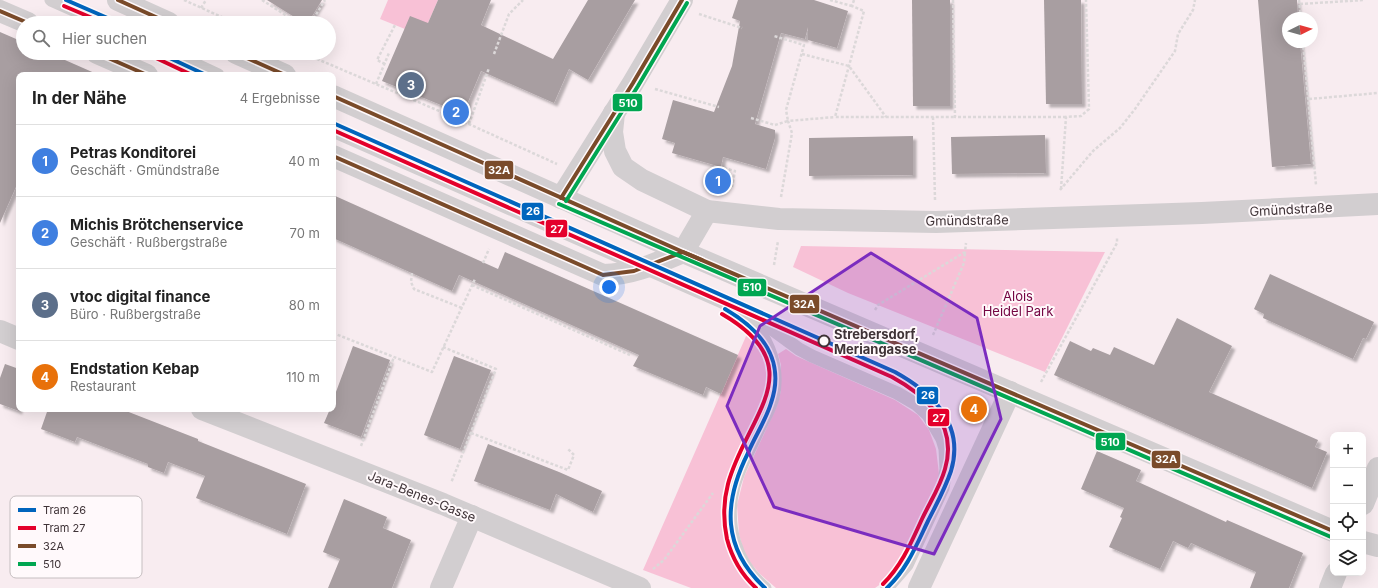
<!DOCTYPE html>
<html lang="de">
<head>
<meta charset="utf-8">
<style>
  :root { --surface:#fff; --page:#f6f6f6; --text:#222; --muted:#767676; --line:#e0e0e0; --accent:#d93025 }
  body { margin:0; font-family:Inter,sans-serif; background:var(--page); color:var(--text) }
  .controls { position:absolute; right:12px; bottom:12px; display:grid; overflow:hidden; border-radius:8px; box-shadow:0 4px 16px #0002 }
  .controls button { width:36px; height:36px; display:grid; place-items:center; padding:0; border:0; border-bottom:1px solid var(--line); background:var(--surface); color:var(--text); font:20px sans-serif }
  .compass { position:absolute; left:1282px; top:12px; width:36px; height:36px; border-radius:50%; background:var(--surface); box-shadow:0 4px 16px #0002; rotate:85deg }
  .you { position:absolute; left:609px; top:287px; width:14px; height:14px; margin:-10px; border:3px solid #fff; border-radius:50%; background:#1a73e8; box-shadow:0 0 0 6px #1a73e833 }
  .badge { display:grid; place-items:center; width:26px; height:26px; border-radius:50%; background:var(--accent); color:#fff; font-size:13px; font-weight:700 }
  .pin { position:absolute; translate:-50% -50%; border:2px solid #fff; box-shadow:0 1px 4px #0006 }
  .list { margin:0; padding:0; list-style:none }
  h2 { display:flex; justify-content:space-between; align-items:center; height:52px; margin:0; padding:0 16px; font-size:17px }
  h2 small { font-size:13px; font-weight:400; color:var(--muted) }
  .list li { display:grid; grid-template-columns:26px 1fr auto; gap:12px; align-items:center; box-sizing:border-box; height:72px; padding:0 16px; border-top:1px solid var(--line) }
  .list b { display:block; font-size:15px; white-space:nowrap }
  .list p { margin:0; font-size:13px; white-space:nowrap; color:var(--muted) }
  .list em { font-size:13px; font-style:normal; color:var(--muted) }
  .icon { flex:none; width:22px; height:22px; fill:none; stroke:currentColor; stroke-width:2; stroke-linecap:round; stroke-linejoin:round }
  .map { position:relative; flex:none; width:1378px; height:588px; overflow:hidden }
  .search { position:absolute; background:var(--surface); box-shadow:0 4px 16px #0002; left:16px; top:16px; width:320px; height:44px; display:flex; align-items:center; gap:10px; box-sizing:border-box; padding:0 14px; border-radius:22px; color:var(--muted); font-size:15px }
  .panel { position:absolute; background:var(--surface); box-shadow:0 4px 16px #0002; left:16px; top:72px; width:320px; height:340px; border-radius:8px }
  .map>svg:first-child { display:block }
  .green { fill:#f8c1d6 }
  .building { fill:#a89ea1; filter:url(#shadow) }
  .lines { fill:none; stroke-linecap:round; stroke-linejoin:round }
  .path { stroke:#dcd8d9; stroke-width:2.5; stroke-dasharray:3 2; stroke-linecap:butt }
  .service { stroke:#d2ced0; stroke-width:13 }
  .minor { stroke:#d2ced0; stroke-width:22 }
  .tertiary { stroke:#d2ced0; stroke-width:22 }
  .bus-1-casing { stroke:#fff9fb; stroke-width:7 }
  .bus-2-casing { stroke:#fff9fb; stroke-width:7 }
  .bus-1 { stroke:#7a4b2a; stroke-width:4 }
  .bus-2 { stroke:#00a651; stroke-width:4 }
  .tram-1-casing { stroke:#fff9fb; stroke-width:7 }
  .tram-2-casing { stroke:#fff9fb; stroke-width:7 }
  .tram-1 { stroke:#0065bd; stroke-width:4 }
  .tram-2 { stroke:#e4002b; stroke-width:4 }
  .marked { fill:#7b2cbf; fill-opacity:0.2; stroke:#7b2cbf; stroke-width:3; stroke-linejoin:round }
  .stop-dot { fill:#fff9fb; stroke:#3f3337; stroke-width:2 }
  .labels { text-anchor:middle; stroke-width:4; stroke-linejoin:round; paint-order:stroke }
  .street-label { font-size:13px; fill:#3f3337; stroke:#fff9fb }
  .park-label { font-size:13px; fill:#740542; stroke:#fff9fb }
  .stop-label { font-size:13px; font-weight:bold; fill:#3f3337; stroke:#fff9fb; text-anchor:start }
  .key { fill:#fff9fb; stroke:#c5bec0; stroke-width:1 }
  .key-label { font-size:11px; fill:#3f3337 }
  .line-badge { stroke:#fff9fb; stroke-width:1.5 }
  .badge-label { font-size:11px; text-anchor:middle; font-weight:bold; fill:#fff }
</style>
</head>
<body>
<div class="map">
<svg width="1378" height="588" viewBox="0 0 1378 588">
  <defs>
    <filter id="shadow"><feDropShadow dx="3.5" dy="3.5" stdDeviation="1" flood-color="#0004"/></filter>
  </defs>
  <rect width="100%" height="100%" fill="#f8ecf0"/>
  <g class="green">
    <polygon points="388,0 438,0 428,23 405,29 380,19"/>
    <polygon points="801,246 1105,252 1045,372 848,293 793,267"/>
    <path d="M747 334C760 346 771 367 768 386 765 401 757 414 751 428 725 487 702 533 754 588H691L643 570Z"/>
    <polygon points="786,349 796,356 895,400 918,415 929,430 936,449 939,474 934,493 899,566 888,579 875,588 776,588 760,574 748,560 743,549 739,534 737,505 744,477 777,406 781,391 781,365 778,354"/>
  </g>
  <g class="building">
    <polygon points="267,0 322,0 308,23 304,23"/>
    <polygon points="438,0 491,0 481,25 553,59 588,0 635,0 588,80 569,69 554,103 481,71 463,114 382,81 410,16 428,23"/>
    <polygon points="738,0 814,0 848,11 837,48 808,40 808,27 805,39 781,33 755,124 775,130 775,138 766,169 723,157 721,167 672,153 675,143 662,139 673,100 714,112 732,66 740,21 732,18"/>
    <polygon points="912,0 950,0 950,106 913,106"/>
    <polygon points="1044,0 1081,0 1082,104 1046,104"/>
    <polygon points="1258,0 1297,0 1298,18 1288,18 1288,42 1300,42 1311,164 1272,167"/>
    <polygon points="0,32 23,42 23,53 49,53 99,75 19,75 19,180 0,223"/>
    <polygon points="1045,135 1046,173 952,174 951,137"/>
    <polygon points="913,136 913,175 809,176 809,138"/>
    <polygon points="333,195 498,269 505,252 738,355 721,394 706,387 703,395 633,366 639,355 459,275 452,291 333,238"/>
    <polygon points="1270,274 1374,322 1366,339 1363,338 1353,359 1263,318 1264,314 1254,309"/>
    <polygon points="1177,318 1232,346 1209,392 1318,440 1315,447 1327,452 1312,488 1054,375 1070,341 1091,351 1093,348 1110,355 1114,347 1154,365"/>
    <polygon points="353,346 390,360 361,437 324,423 330,409 333,409 333,400"/>
    <polygon points="454,356 491,370 460,449 424,435"/>
    <polygon points="5,364 19,369 19,411 0,404 0,378"/>
    <polygon points="48,409 121,409 198,439 198,441 306,484 287,534 196,498 205,476 168,462 164,473 148,467 148,464 77,437 75,442 41,429"/>
    <polygon points="488,444 559,472 602,491 593,512 556,494 550,510 474,481"/>
    <polygon points="1097,451 1141,470 1136,481 1226,522 1227,520 1303,553 1289,588 1250,588 1256,572 1191,543 1188,548 1173,541 1160,569 1109,547 1122,518 1120,517 1124,508 1081,489"/>
    <polygon points="344,499 387,517 383,528 411,540 392,588 328,588 340,559 323,552"/>
  </g>
  <g class="lines">
    <g class="path">
      <polyline points="184,0 235,23"/>
      <polyline points="262,0 298,23"/>
      <polyline points="830,0 852,6"/>
      <polyline points="854,0 852,6 864,11 835,117 955,117"/>
      <polyline points="953,0 955,117 1066,117"/>
      <polyline points="1299,0 1301,18"/>
      <polyline points="1300,4 1364,0"/>
      <polyline points="201,8 206,0"/>
      <polyline points="699,14 742,28"/>
      <polyline points="311,23 325,0"/>
      <polyline points="1303,42 1316,185"/>
      <polyline points="303,53 451,116 557,164"/>
      <polyline points="494,54 509,14 523,0"/>
      <polyline points="802,54 849,66 886,117"/>
      <polyline points="385,64 377,60 395,25"/>
      <polyline points="376,84 389,53"/>
      <polyline points="655,89 719,107"/>
      <polyline points="1309,99 1378,93"/>
      <polyline points="933,117 935,200"/>
      <polyline points="751,118 775,125 788,121 786,110 804,45 774,36"/>
      <polyline points="469,124 489,68"/>
      <polyline points="724,168 735,171 732,187"/>
      <polyline points="1061,189 1066,117 1081,116 1089,109 1086,0"/>
      <polyline points="1060,190 1093,151 1120,128 1135,109 1175,51 1178,34 1193,10 1195,0"/>
      <polyline points="781,197 792,133 788,121 835,117"/>
      <polyline points="483,263 489,249"/>
      <polyline points="774,265 778,241"/>
      <polyline points="412,273 411,282 414,289 462,308"/>
      <polyline points="472,285 630,355"/>
      <polyline points="875,310 878,305 965,252 966,243"/>
      <polyline points="333,333 432,372 475,279"/>
      <polyline points="933,335 964,263 965,253"/>
      <polyline points="443,347 496,369 451,483"/>
      <polyline points="1041,382 1117,243 1117,238"/>
      <polyline points="471,433 568,470 574,455 567,448"/>
      <polyline points="361,446 394,357"/>
      <polyline points="653,569 664,560 713,493"/>
    </g>
    <g class="service">
      <polyline points="51,0 103,23"/>
      <polyline points="171,53 218,75"/>
      <polyline points="333,131 722,302 773,330 799,349 812,356 897,393 916,404 928,415 942,439 945,449 946,469 943,488 907,565 887,588"/>
      <path d="M750 319C769 340 780 369 773 398 770 410 762 422 757 433 749 451 739 468 734 486 724 523 735 564 765 588"/>
    </g>
    <g class="minor">
      <polyline points="614,113 612,132 615,151 623,167 642,180 707,211 779,219 936,222 1202,213 1378,204"/>
      <polyline points="561,198 633,83 682,0"/>
      <polyline points="683,252 707,211"/>
      <polyline points="0,331 19,339"/>
      <polyline points="202,409 443,504 640,588"/>
      <polyline points="1363,504 1378,468"/>
      <polyline points="441,588 472,516"/>
      <polyline points="919,588 1010,392"/>
      <polyline points="1330,588 1336,573"/>
    </g>
    <g class="tertiary">
      <polyline points="118,0 169,23"/>
      <polyline points="0,11 28,23"/>
      <polyline points="97,53 147,75"/>
      <polyline points="236,53 285,75"/>
      <polyline points="333,96 683,252 1333,531"/>
      <path d="M333 156 603 275C632 275 657 263 683 252"/>
      <polyline points="1363,542 1378,546"/>
    </g>
    <defs>
      <g id="bus-1">
        <polyline points="118,0 169,23"/>
        <polyline points="0,11 28,23"/>
        <polyline points="97,53 147,75"/>
        <polyline points="236,53 285,75"/>
        <polyline points="333,96 683,252 1333,531"/>
        <polyline points="333,156 603,275 634,271 683,252 702,260"/>
        <polyline points="561,198 633,83 682,0"/>
      </g>
      <g id="bus-2">
        <polyline points="566,201 638,86 687,3"/>
        <polyline points="559,204 1331,537"/>
      </g>
    </defs>
    <use href="#bus-1" class="bus-1-casing"/>
    <use href="#bus-2" class="bus-2-casing"/>
    <use href="#bus-1" class="bus-1"/>
    <use href="#bus-2" class="bus-2"/>
    <defs>
      <g id="tram-1">
        <polyline points="66,0 119,23"/>
        <polyline points="159,53 206,75"/>
        <path d="M333 123 895 372C933 393 965 424 951 471 945 489 936 505 928 521 916 546 907 569 887 588"/>
        <path d="M725 309C761 330 786 359 771 403 766 420 755 436 748 453 723 503 722 548 765 588"/>
      </g>
      <g id="tram-2">
        <polyline points="64,6 104,23"/>
        <polyline points="156,58 192,75"/>
        <path d="M333 130 892 377C927 396 958 425 945 469 940 487 930 502 922 519 911 543 902 565 883 584"/>
        <path d="M722 314C815 368 746 416 728 484 723 503 723 520 727 539 732 558 742 575 756 588"/>
      </g>
    </defs>
    <use href="#tram-1" class="tram-1-casing"/>
    <use href="#tram-2" class="tram-2-casing"/>
    <use href="#tram-1" class="tram-1"/>
    <use href="#tram-2" class="tram-2"/>
  </g>
  <path class="marked" d="M871 253 977 318 1001 419 934 554 774 507 727 406 760 326Z"/>
  <circle class="stop-dot" cx="824" cy="341" r="5.5"/>
  <g class="labels">
    <g class="street-label">
      <text transform="translate(1291 209) rotate(-3)" y="5">Gmündstraße</text>
      <text transform="translate(967 220) rotate(-1)" y="5">Gmündstraße</text>
      <text transform="translate(422 496) rotate(22)" y="5">Jara-Benes-Gasse</text>
    </g>
    <g class="park-label">
      <text x="1018" y="301">Alois<tspan x="1018" dy="15">Heidel Park</tspan></text>
    </g>
    <g class="stop-label">
      <text x="834" y="339">Strebersdorf,<tspan x="834" dy="15">Meriangasse</tspan></text>
    </g>
  </g>
  <rect x="10" y="496" width="132" height="82" rx="6" class="key"/>
  <rect x="18" y="508" width="18" height="4" fill="#0065bd"/>
  <rect x="18" y="526" width="18" height="4" fill="#e4002b"/>
  <rect x="18" y="544" width="18" height="4" fill="#7a4b2a"/>
  <rect x="18" y="562" width="18" height="4" fill="#00a651"/>
  <g class="key-label">
    <text x="43" y="514">Tram 26</text>
    <text x="43" y="532">Tram 27</text>
    <text x="43" y="550">32A</text>
    <text x="43" y="568">510</text>
  </g>
  <g class="line-badge">
    <rect x="612" y="93" width="31" height="19" rx="4" fill="#00a651"/>
    <rect x="484" y="160" width="30" height="20" rx="4" fill="#7a4b2a"/>
    <rect x="521" y="202" width="23" height="19" rx="4" fill="#0065bd"/>
    <rect x="545" y="219" width="23" height="19" rx="4" fill="#e4002b"/>
    <rect x="737" y="278" width="30" height="19" rx="4" fill="#00a651"/>
    <rect x="789" y="294" width="31" height="20" rx="4" fill="#7a4b2a"/>
    <rect x="916" y="386" width="23" height="19" rx="4" fill="#0065bd"/>
    <rect x="927" y="408" width="23" height="19" rx="4" fill="#e4002b"/>
    <rect x="1095" y="432" width="31" height="19" rx="4" fill="#00a651"/>
    <rect x="1151" y="450" width="30" height="19" rx="4" fill="#7a4b2a"/>
  </g>
  <g class="badge-label">
    <text x="628" y="107">510</text>
    <text x="499" y="174">32A</text>
    <text x="533" y="215">26</text>
    <text x="557" y="233">27</text>
    <text x="752" y="291">510</text>
    <text x="804" y="308">32A</text>
    <text x="928" y="399">26</text>
    <text x="939" y="422">27</text>
    <text x="1110" y="446">510</text>
    <text x="1166" y="463">32A</text>
  </g>
</svg>
<div class="controls">
<button>+</button>
<button>−</button>
<button><svg class="icon" aria-label="locate" viewBox="0 0 24 24"><circle cx="12" cy="12" r="6"/><path d="M12 2v4M12 18v4M2 12h4M18 12h4"/></svg></button>
<button><svg class="icon" aria-label="layers" viewBox="0 0 24 24"><path d="M12 4l9 5-9 5-9-5zM3 14l9 5 9-5"/></svg></button>
</div>
<svg class="compass" viewBox="-18 -18 36 36"><path d="M0-13l5 13h-10z" fill="#e53935"/><path d="M0 13l5-13h-10z" fill="#767676"/></svg>
<div class="you"></div>
<div class="pin badge" style="left:718px;top:181px;background:#3f7fe0">1</div>
<div class="pin badge" style="left:456px;top:112px;background:#3f7fe0">2</div>
<div class="pin badge" style="left:411px;top:85px;background:#5c6f8a">3</div>
<div class="pin badge" style="left:974px;top:409px;background:#e8710a">4</div>
<div class="search"><svg class="icon" aria-label="search" viewBox="0 0 24 24"><circle cx="10" cy="10" r="6"/><path d="M15 15l6 6"/></svg>Hier suchen</div>
<section class="panel">
<h2>In der Nähe<small>4 Ergebnisse</small></h2>
<ul class="list">
<li><span class="badge" style="background:#3f7fe0">1</span><div><b>Petras Konditorei</b><p>Geschäft · Gmündstraße</p></div><em>40 m</em></li>
<li><span class="badge" style="background:#3f7fe0">2</span><div><b>Michis Brötchenservice</b><p>Geschäft · Rußbergstraße</p></div><em>70 m</em></li>
<li><span class="badge" style="background:#5c6f8a">3</span><div><b>vtoc digital finance</b><p>Büro · Rußbergstraße</p></div><em>80 m</em></li>
<li><span class="badge" style="background:#e8710a">4</span><div><b>Endstation Kebap</b><p>Restaurant</p></div><em>110 m</em></li>
</ul>
</section>
</div>
</body>
</html>
